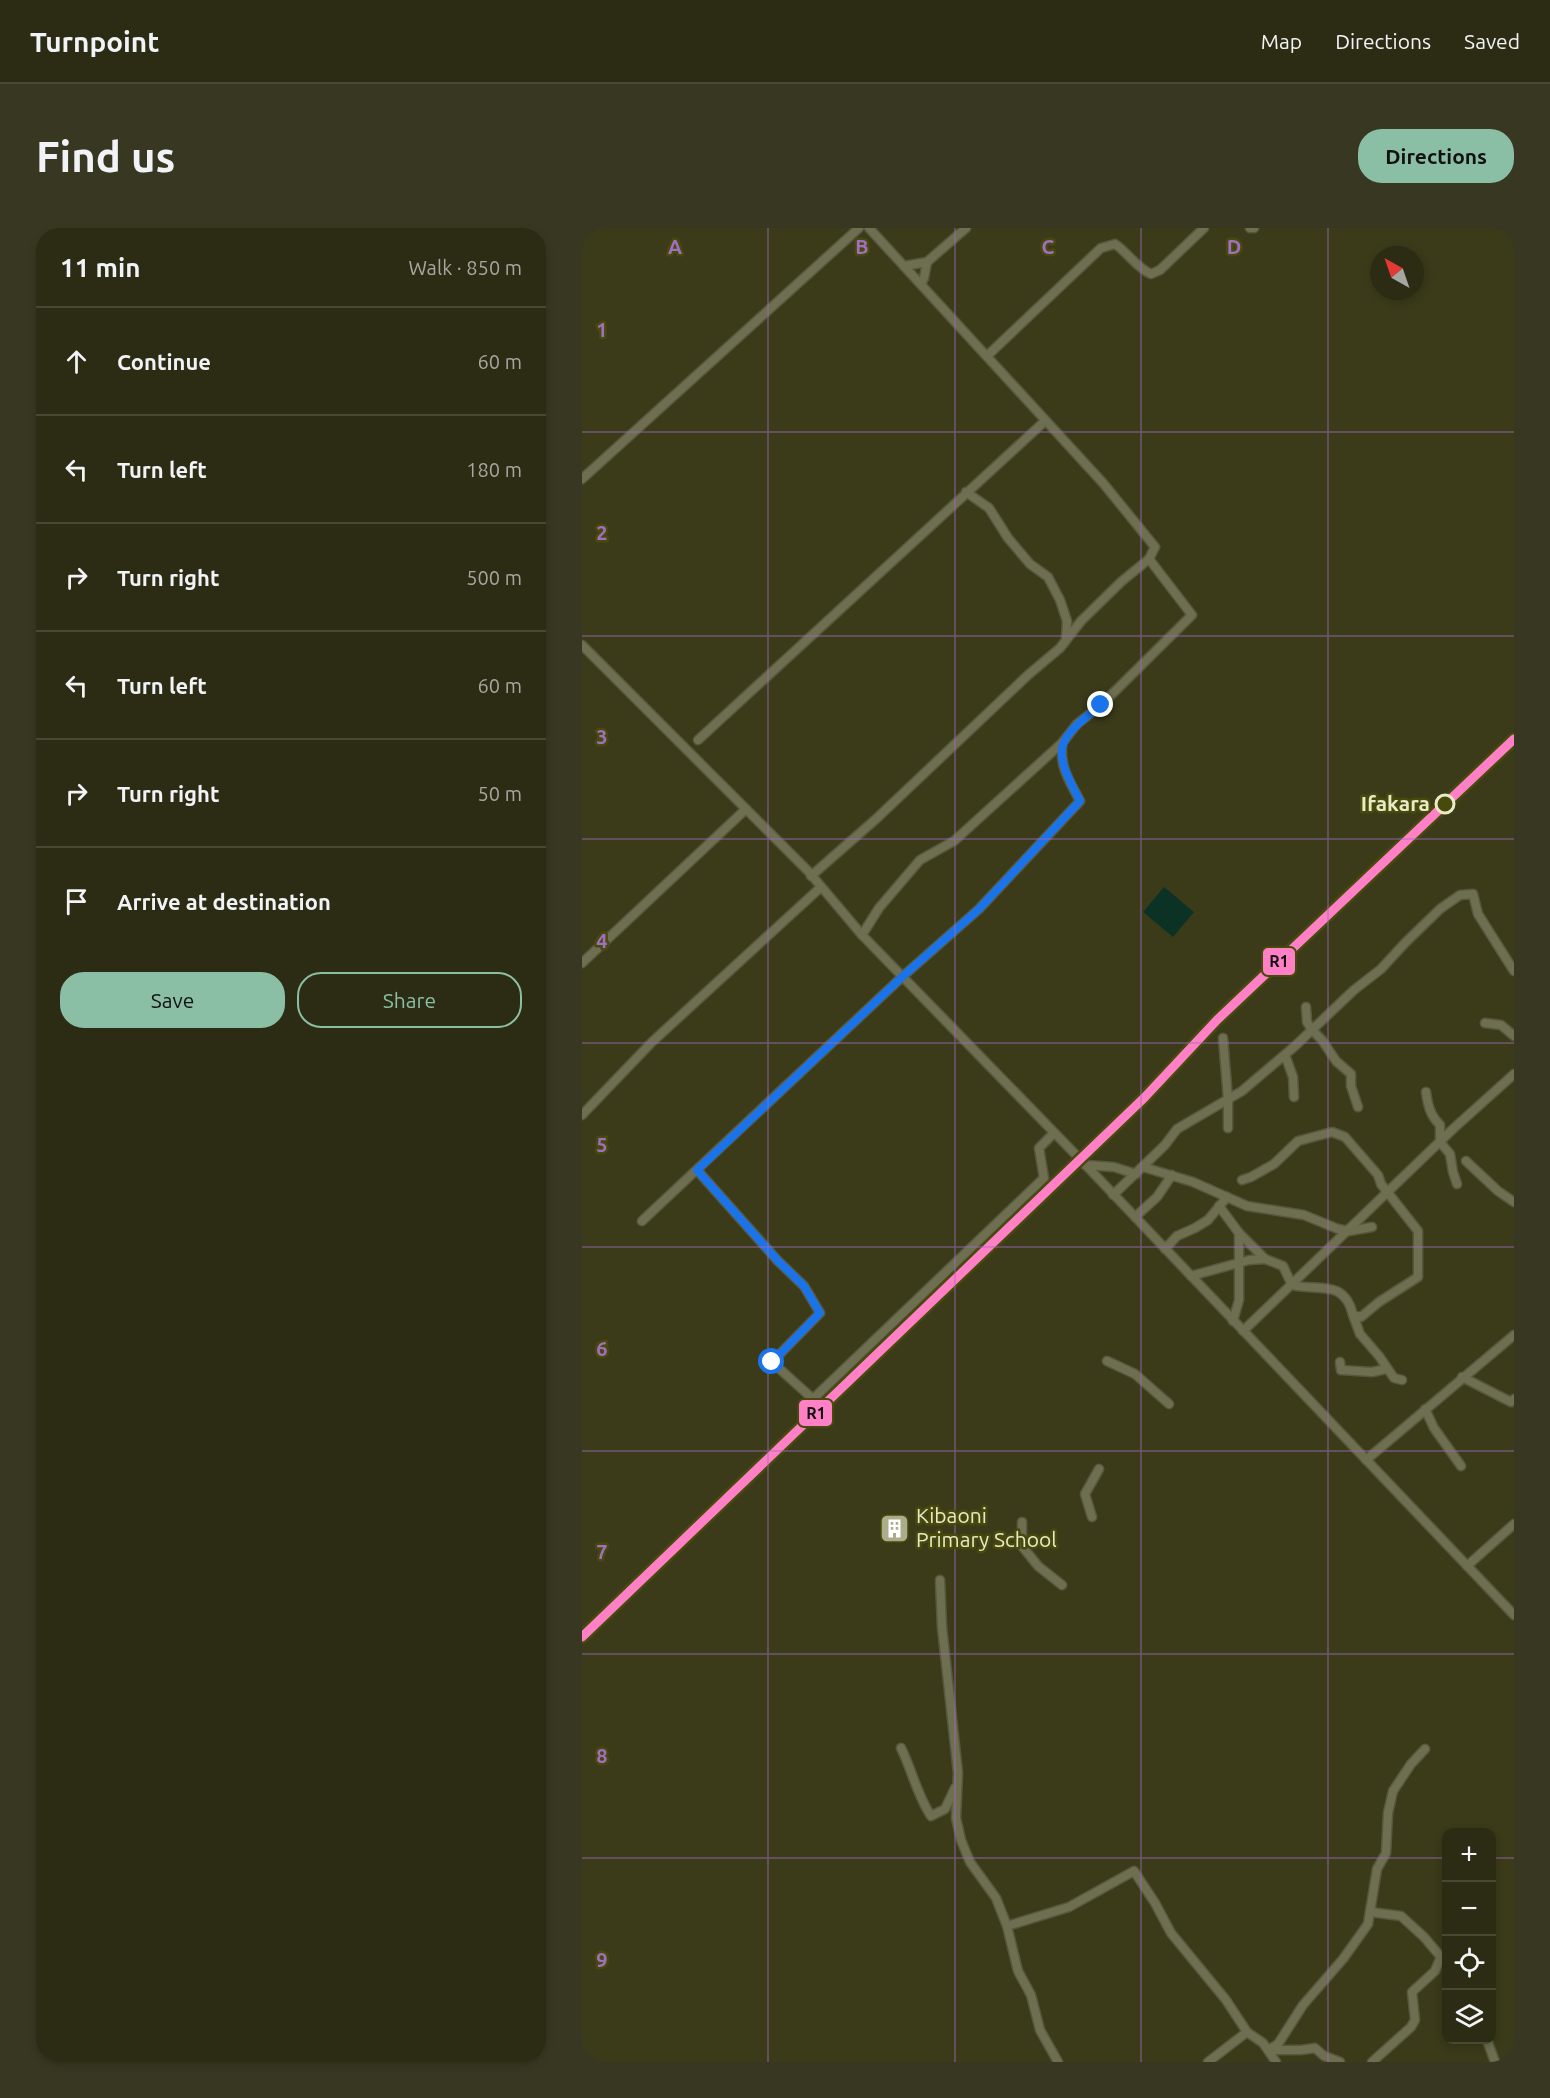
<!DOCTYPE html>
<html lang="en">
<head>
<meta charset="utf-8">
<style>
  :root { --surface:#2c2c14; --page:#383822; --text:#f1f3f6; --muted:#a6a7a0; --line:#484834; --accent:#8abfa5 }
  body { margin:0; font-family:Ubuntu,sans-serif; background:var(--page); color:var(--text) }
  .controls { position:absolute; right:18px; bottom:18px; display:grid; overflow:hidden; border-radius:12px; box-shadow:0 3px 9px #0003 }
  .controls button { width:54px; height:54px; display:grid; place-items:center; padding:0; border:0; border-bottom:2px solid var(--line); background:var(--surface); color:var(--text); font:30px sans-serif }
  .compass { position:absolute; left:788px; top:18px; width:54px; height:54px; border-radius:50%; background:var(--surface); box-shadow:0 3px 9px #0003; rotate:320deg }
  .stop { position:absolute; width:18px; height:18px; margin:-14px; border:4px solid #1a73e8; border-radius:50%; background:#fff }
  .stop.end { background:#1a73e8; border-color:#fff; box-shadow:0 2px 6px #0008 }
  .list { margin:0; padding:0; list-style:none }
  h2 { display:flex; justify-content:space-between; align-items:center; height:78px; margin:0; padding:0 24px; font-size:26px }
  h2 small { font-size:20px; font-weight:400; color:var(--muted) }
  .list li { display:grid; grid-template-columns:39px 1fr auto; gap:18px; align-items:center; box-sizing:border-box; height:108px; padding:0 24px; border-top:2px solid var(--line) }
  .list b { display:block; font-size:22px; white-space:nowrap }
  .list em { font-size:20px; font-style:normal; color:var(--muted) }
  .actions { display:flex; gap:12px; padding:18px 24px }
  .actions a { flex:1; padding:14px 0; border:2px solid var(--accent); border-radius:24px; text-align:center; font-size:21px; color:var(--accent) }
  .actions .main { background:var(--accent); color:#111 }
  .icon { flex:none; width:33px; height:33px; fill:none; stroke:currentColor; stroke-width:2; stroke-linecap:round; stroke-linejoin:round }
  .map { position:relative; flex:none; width:932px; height:1834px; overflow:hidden; border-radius:24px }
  header { display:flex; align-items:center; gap:36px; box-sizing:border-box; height:84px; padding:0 30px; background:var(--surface); border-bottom:2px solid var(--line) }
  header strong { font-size:28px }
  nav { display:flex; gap:33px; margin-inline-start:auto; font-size:21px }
  .intro { display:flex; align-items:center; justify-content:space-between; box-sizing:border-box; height:144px; padding:0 36px }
  h1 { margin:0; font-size:42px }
  .button { padding:15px 27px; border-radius:24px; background:var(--accent); color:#111; font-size:21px; font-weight:700 }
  main { display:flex; gap:36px; padding:0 36px }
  aside { flex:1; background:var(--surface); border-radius:24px; box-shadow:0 3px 9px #0003 }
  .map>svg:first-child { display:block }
  .water { fill:#0c3225 }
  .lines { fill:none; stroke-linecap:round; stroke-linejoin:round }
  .street-casing { stroke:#56573d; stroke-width:11 }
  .street { stroke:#6e6e51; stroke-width:8 }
  .rail-1-casing { stroke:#48490d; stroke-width:14 }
  .rail-1 { stroke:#ff80c5; stroke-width:9 }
  .route { stroke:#1a73e8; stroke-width:8 }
  .grid { fill:none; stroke:#a16fc1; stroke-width:1.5; stroke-opacity:0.55 }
  .stop-dot { fill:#48490d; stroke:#e8ebc6; stroke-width:3 }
  .labels { text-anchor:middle; stroke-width:5; stroke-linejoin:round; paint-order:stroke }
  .stop-label { font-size:21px; font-weight:bold; fill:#e8ebc6; stroke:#48490d; text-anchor:end }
  .poi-label { font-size:21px; fill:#e8ebc6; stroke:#48490d; text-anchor:start }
  .grid-label { font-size:20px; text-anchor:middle; font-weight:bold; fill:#a16fc1; stroke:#48490d; stroke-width:5; stroke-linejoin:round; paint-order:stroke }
  .line-badge { stroke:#48490d; stroke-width:2 }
  .pale-badge-label { font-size:16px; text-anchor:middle; font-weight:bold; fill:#111 }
</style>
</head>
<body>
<header>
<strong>Turnpoint</strong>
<nav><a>Map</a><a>Directions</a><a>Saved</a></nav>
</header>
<div class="intro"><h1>Find us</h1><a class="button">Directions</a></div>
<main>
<aside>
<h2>11 min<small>Walk · 850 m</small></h2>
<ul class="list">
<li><svg class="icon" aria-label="ahead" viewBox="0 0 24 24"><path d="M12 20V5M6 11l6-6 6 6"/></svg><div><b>Continue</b></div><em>60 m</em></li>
<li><svg class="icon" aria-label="left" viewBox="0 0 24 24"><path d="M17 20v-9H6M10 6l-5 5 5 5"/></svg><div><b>Turn left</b></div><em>180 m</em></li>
<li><svg class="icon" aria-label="right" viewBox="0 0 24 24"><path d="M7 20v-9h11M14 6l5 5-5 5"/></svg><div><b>Turn right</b></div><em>500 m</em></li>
<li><svg class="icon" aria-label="left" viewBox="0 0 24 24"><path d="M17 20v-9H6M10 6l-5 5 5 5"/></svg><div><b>Turn left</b></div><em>60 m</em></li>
<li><svg class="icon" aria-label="right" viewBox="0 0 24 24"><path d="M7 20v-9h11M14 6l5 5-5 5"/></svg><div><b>Turn right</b></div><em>50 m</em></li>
<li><svg class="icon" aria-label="arrive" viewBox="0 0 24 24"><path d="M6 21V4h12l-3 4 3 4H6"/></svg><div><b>Arrive at destination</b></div></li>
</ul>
<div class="actions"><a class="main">Save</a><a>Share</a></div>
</aside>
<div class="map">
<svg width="932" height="1834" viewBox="0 0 932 1834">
  <rect width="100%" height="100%" fill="#3b3b1a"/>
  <polygon class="water" points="582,659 612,684 591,709 561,684"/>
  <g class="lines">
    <defs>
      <g id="street">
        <polyline points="668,0 672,0"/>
        <polyline points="322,38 345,34 384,0"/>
        <polyline points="339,56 342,50 345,34"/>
        <path d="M405 128 519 20 533 16C546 25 555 40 569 46L578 42 622 0"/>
        <polyline points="0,251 277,0"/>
        <polyline points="384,264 407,280 426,310 448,336 466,349 478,372 485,393 484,411"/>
        <polyline points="0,417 226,643 280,707 497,930 932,1387"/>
        <polyline points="116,512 463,193"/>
        <polyline points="229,648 294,591 446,447 478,420 499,393 540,353 567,331"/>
        <polyline points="280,707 297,680 338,632 372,613 480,515 495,496 519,477 610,387 567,331 573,319 521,255 287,0"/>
        <polyline points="0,735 164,581"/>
        <polyline points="724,779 725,794 730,802 740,812 754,833 769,846 769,858 776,879"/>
        <polyline points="903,795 919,797 932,808"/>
        <polyline points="641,810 646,871 646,900"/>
        <polyline points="703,827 711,849 712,869"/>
        <path d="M844 864C846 878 848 887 858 897V914L868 926 871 944 875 956"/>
        <polyline points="0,887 70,814 239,659"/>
        <polyline points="884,933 916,963 932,974"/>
        <polyline points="503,937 532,939 554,946"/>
        <polyline points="561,939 611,954 665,978 722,987 756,1001 767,1003 790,999"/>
        <polyline points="115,942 196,1033 222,1058 238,1085 190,1134 231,1171 462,950 457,920 472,905"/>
        <polyline points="531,967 583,917 595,901 660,863 713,818 772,762 799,741 823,715 858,681 878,667 891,666 896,686 932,743"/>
        <polyline points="637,978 657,1005 683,1031"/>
        <polyline points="553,989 575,969 590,947"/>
        <path d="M60 993 320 749 397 681 498 573C487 552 478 540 480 515"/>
        <polyline points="583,1021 595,1008 613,1000 626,992 645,969"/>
        <path d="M609 1048 667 1032 683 1031 701 1038 710 1057C736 1064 762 1050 771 1087L779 1089 797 1074 836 1049V1003L799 956 796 947 763 909 750 904 716 913 692 936 669 949 660 952"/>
        <polyline points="771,1087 778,1106 797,1128 812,1150 820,1152"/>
        <polyline points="651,1093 657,1072 657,1005"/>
        <polyline points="661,1103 872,900 932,846"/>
        <polyline points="525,1133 553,1146 587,1176"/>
        <polyline points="758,1134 759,1142 790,1144 804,1141"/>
        <polyline points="880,1149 929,1174 932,1171"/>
        <polyline points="843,1181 852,1200 879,1238"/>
        <polyline points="784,1232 932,1107"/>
        <polyline points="510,1289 503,1266 517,1241"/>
        <polyline points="440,1294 440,1318 456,1338 480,1357"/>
        <polyline points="885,1338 932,1296"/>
        <polyline points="358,1352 360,1399 376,1545 374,1590 379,1612 388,1634 414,1670 425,1698 436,1743 449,1767 458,1802 476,1834"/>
        <path d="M319 1520C330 1542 335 1567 349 1588L363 1581 373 1560"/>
        <polyline points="788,1684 819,1688 842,1709 859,1729 853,1743 830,1764 833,1792 829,1799 790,1834"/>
        <polyline points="425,1698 487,1679 552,1643 573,1675 589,1705 644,1772 665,1804"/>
        <polyline points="905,1812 913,1834"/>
        <polyline points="626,1834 665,1804 681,1815 694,1834"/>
        <polyline points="758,1834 742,1828 733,1820 719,1822 686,1822 696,1816 721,1777 761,1731 786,1696 795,1641 804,1625 806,1585 811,1563 829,1536 843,1521"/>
      </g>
    </defs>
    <use href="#street" class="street-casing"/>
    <use href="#street" class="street"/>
    <defs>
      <polyline id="rail-1" points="0,1409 562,870 635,792 932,511"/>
    </defs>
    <use href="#rail-1" class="rail-1-casing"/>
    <use href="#rail-1" class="rail-1"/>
  </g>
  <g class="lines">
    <path class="route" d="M190 1134 238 1085 222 1058 196 1033 115 942 320 749 397 681 498 573C470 520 472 514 519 477"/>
  </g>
  <path class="grid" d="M186 0V1834M373 0V1834M559 0V1834M746 0V1834M0 204H932M0 408H932M0 611H932M0 815H932M0 1019H932M0 1223H932M0 1426H932M0 1630H864M909 1630H932"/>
  <defs>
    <symbol id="building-square" viewBox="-11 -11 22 22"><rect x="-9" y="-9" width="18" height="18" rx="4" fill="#abad8a" stroke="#48490d"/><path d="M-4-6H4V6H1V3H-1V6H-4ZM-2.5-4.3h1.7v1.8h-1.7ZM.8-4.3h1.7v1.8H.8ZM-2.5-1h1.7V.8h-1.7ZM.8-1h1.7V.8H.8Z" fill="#fff"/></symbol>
  </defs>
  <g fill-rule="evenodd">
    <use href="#building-square" x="296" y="1284" width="33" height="33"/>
  </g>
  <circle class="stop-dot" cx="863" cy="576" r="9"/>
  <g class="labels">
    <g class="stop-label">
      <text x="848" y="583">Ifakara</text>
    </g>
    <g class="poi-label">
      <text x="334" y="1295">Kibaoni<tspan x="334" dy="24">Primary School</tspan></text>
    </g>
  </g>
  <g class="grid-label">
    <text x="93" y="26">A</text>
    <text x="280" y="26">B</text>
    <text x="466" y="26">C</text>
    <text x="652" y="26">D</text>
    <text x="20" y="109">1</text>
    <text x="20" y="312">2</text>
    <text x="20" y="516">3</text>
    <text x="20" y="720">4</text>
    <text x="20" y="924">5</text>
    <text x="20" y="1128">6</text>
    <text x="20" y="1331">7</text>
    <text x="20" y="1535">8</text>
    <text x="20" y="1739">9</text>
  </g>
  <g class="line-badge">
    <rect x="680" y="719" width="34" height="29" rx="6" fill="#ff80c5"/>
    <rect x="216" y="1171" width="35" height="28" rx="6" fill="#ff80c5"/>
  </g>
  <g class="pale-badge-label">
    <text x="697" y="739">R1</text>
    <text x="234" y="1191">R1</text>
  </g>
</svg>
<div class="controls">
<button>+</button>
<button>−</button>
<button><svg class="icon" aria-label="locate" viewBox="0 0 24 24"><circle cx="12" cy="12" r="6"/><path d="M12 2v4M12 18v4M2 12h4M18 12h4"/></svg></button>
<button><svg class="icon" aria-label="layers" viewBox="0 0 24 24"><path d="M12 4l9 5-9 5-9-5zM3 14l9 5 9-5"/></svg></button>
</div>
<svg class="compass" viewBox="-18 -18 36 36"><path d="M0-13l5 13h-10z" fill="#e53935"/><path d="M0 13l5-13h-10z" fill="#a6a7a0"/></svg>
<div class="stop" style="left:190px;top:1134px"></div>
<div class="stop end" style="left:519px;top:477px"></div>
</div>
</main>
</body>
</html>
